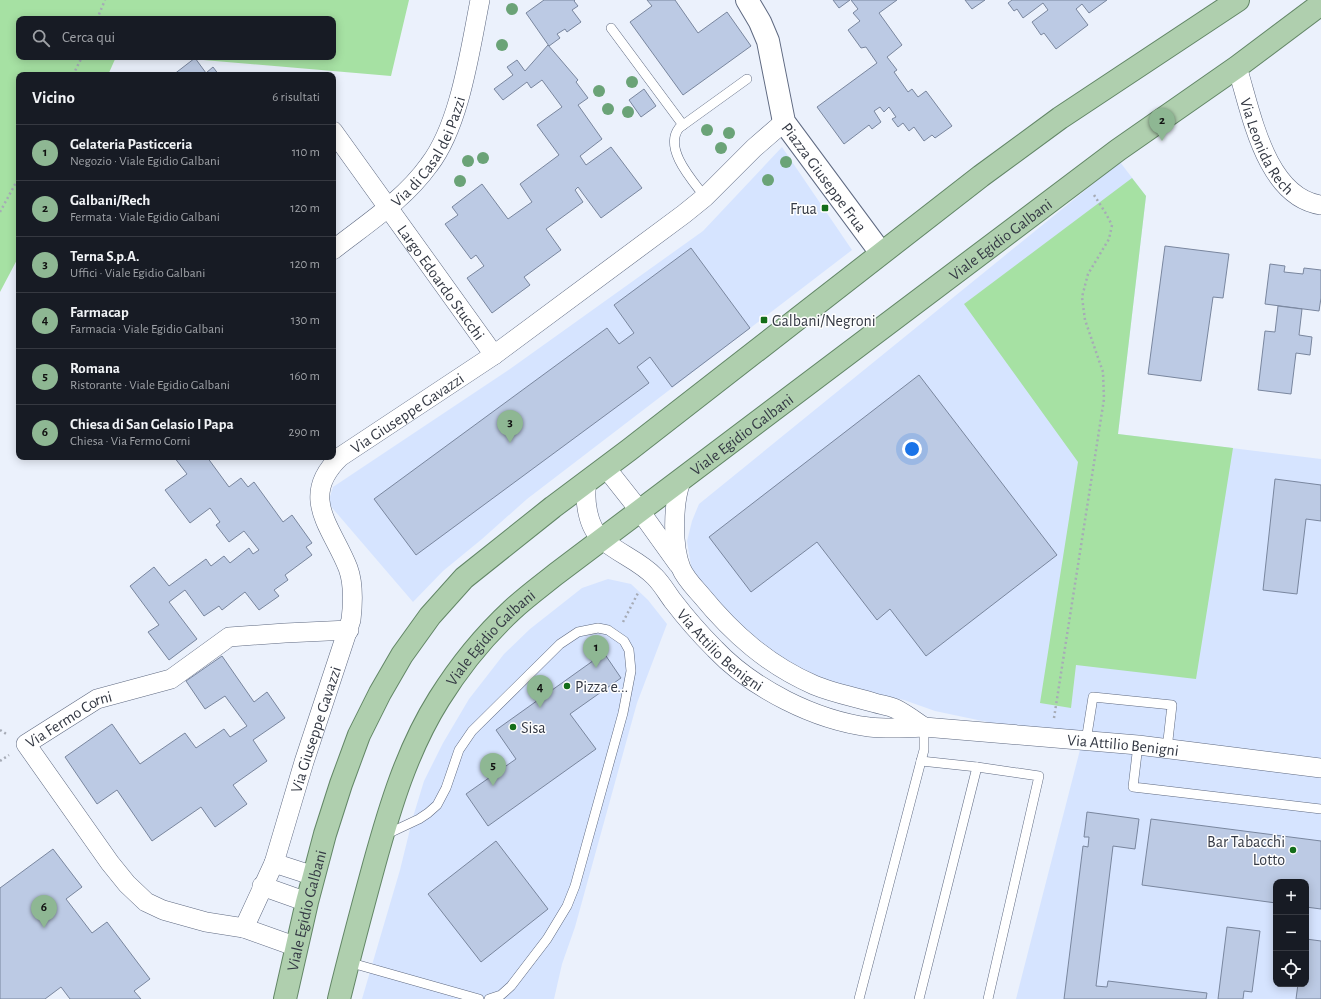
<!DOCTYPE html>
<html lang="it">
<head>
<meta charset="utf-8">
<style>
  :root { --surface:#171b24; --page:#20242c; --text:#f1f3f6; --muted:#9ea1a6; --line:#363941; --accent:#8eb793 }
  body { margin:0; font-family:"Alegreya Sans",sans-serif; background:var(--page); color:var(--text) }
  .controls { position:absolute; right:12px; bottom:12px; display:grid; overflow:hidden; border-radius:8px; box-shadow:0 2px 10px #0003 }
  .controls button { width:36px; height:36px; display:grid; place-items:center; padding:0; border:0; border-bottom:1px solid var(--line); background:var(--surface); color:var(--text); font:20px sans-serif }
  .you { position:absolute; left:912px; top:449px; width:14px; height:14px; margin:-10px; border:3px solid #fff; border-radius:50%; background:#1a73e8; box-shadow:0 0 0 6px #1a73e833 }
  .badge { display:grid; place-items:center; width:26px; height:26px; border-radius:50%; background:var(--accent); color:#111; font-size:13px; font-weight:700 }
  .pin { position:absolute; translate:-50% -33px; filter:drop-shadow(0 1px 2px #0008) }
  .pin::after { content:''; position:absolute; top:21px; width:14px; height:12px; background:inherit; clip-path:polygon(0 0,100% 0,50% 100%) }
  .list { margin:0; padding:0; list-style:none }
  h2 { display:flex; justify-content:space-between; align-items:center; height:52px; margin:0; padding:0 16px; font-size:17px }
  h2 small { font-size:13px; font-weight:400; color:var(--muted) }
  .list li { display:grid; grid-template-columns:26px 1fr auto; gap:12px; align-items:center; box-sizing:border-box; height:56px; padding:0 16px; border-top:1px solid var(--line) }
  .list b { display:block; font-size:15px; white-space:nowrap }
  .list p { margin:0; font-size:13px; white-space:nowrap; color:var(--muted) }
  .list em { font-size:13px; font-style:normal; color:var(--muted) }
  .icon { flex:none; width:22px; height:22px; fill:none; stroke:currentColor; stroke-width:2; stroke-linecap:round; stroke-linejoin:round }
  .map { position:relative; flex:none; width:1321px; height:999px; overflow:hidden }
  .search { position:absolute; background:var(--surface); box-shadow:0 2px 10px #0003; left:16px; top:16px; width:320px; height:44px; display:flex; align-items:center; gap:10px; box-sizing:border-box; padding:0 14px; border-radius:8px; color:var(--muted); font-size:15px }
  .panel { position:absolute; background:var(--surface); box-shadow:0 2px 10px #0003; left:16px; top:72px; width:320px; height:388px; border-radius:8px }
  .map>svg:first-child { display:block }
  .built { fill:#d6e4ff; fill-rule:evenodd }
  .green { fill:#a6e1a3 }
  .building { fill:#bccae4; stroke:#79869e }
  .lines { fill:none; stroke-linecap:round; stroke-linejoin:round }
  .service-casing { stroke:#5e6981; stroke-width:10 }
  .minor-casing { stroke:#5e6981; stroke-width:20 }
  .tertiary-casing { stroke:#5e6981; stroke-width:24 }
  .primary-casing { stroke:#628666; stroke-width:24 }
  .path { stroke:#a6abb6; stroke-width:2.5; stroke-dasharray:2 3; stroke-linecap:butt }
  .service { stroke:#fff; stroke-width:9 }
  .minor { stroke:#fff; stroke-width:19 }
  .tertiary { stroke:#fff; stroke-width:22 }
  .primary { stroke:#afcfae; stroke-width:22 }
  .tree { fill:#6aa377 }
  .poi-dot { fill:#146e19; stroke:#fefefe; stroke-width:1.5 }
  .labels { text-anchor:middle; stroke-width:3; stroke-linejoin:round; paint-order:stroke }
  .street-label { font-size:16px; fill:#343944; stroke:#fefefe }
  .poi-label { font-size:16px; fill:#343944; stroke:#fefefe; text-anchor:start }
</style>
</head>
<body>
<div class="map">
<svg width="1321" height="999" viewBox="0 0 1321 999">
  <rect width="100%" height="100%" fill="#ebf1fc"/>
  <g class="built">
    <polygon points="782,147 852,250 527,499 482,539 443,571 413,602 328,503 333,487 510,369 703,231"/>
    <path d="M1120 162 1146 196 1118 434 1321 459V999H1016L1082 742 935 711 904 700 843 687 803 671 765 649 734 621 692 572 687 541 692 521 699 504ZM1276 882H1306V984H1276Z"/>
    <polygon points="608,579 631,584 648,600 667,624 637,703 575,927 562,964 554,999 362,999 400,870 413,817 424,781 443,743 469,699 504,654 530,629 582,588"/>
  </g>
  <g class="green">
    <polygon points="0,0 409,0 391,76 168,57 333,57 333,19 19,19 19,57 116,57 108,75 19,75 19,256 0,292"/>
    <polygon points="1132,178 1146,196 1118,434 1233,448 1196,679 1076,665 1071,708 1040,703 1078,462 964,304"/>
  </g>
  <g class="building">
    <polygon points="544,0 575,0 574,1 578,6 572,10 581,22 567,32 565,29 557,34 560,38 549,46 526,13"/>
    <polygon points="647,0 675,0 698,33 727,12 751,46 683,95 630,22 652,6"/>
    <polygon points="833,0 850,0 839,8"/>
    <polygon points="851,0 897,0 879,13 902,45 887,57 897,70 894,72 908,92 912,89 918,97 926,91 952,126 935,138 932,135 924,141 914,127 909,131 903,123 898,127 892,119 896,117 889,107 884,112 880,107 874,111 881,122 872,129 869,125 844,144 817,107 877,63 866,47 861,48 848,30 860,21 853,13 858,9"/>
    <polygon points="965,0 985,0 972,9"/>
    <polygon points="1012,0 1107,0 1089,13 1082,4 1076,9 1088,25 1056,49 1044,33 1041,35 1032,22 1048,10 1043,3 1023,18 1017,9 1014,11 1008,3"/>
    <polygon points="548,45 578,80 576,82 588,98 578,105 602,139 580,156 586,165 611,147 642,188 601,218 578,187 575,190 583,202 546,229 561,250 524,277 530,285 492,313 467,278 484,266 476,255 471,259 445,224 458,215 452,207 482,184 508,219 532,202 520,184 559,155 537,125 562,107 542,80 531,88 527,82 503,100 494,89 513,75 507,67 517,60 525,71"/>
    <polygon points="195,58 206,73 213,67 219,75 173,75"/>
    <polygon points="644,89 656,106 641,117 629,100"/>
    <polygon points="1165,246 1229,254 1223,298 1213,297 1201,381 1148,374"/>
    <polygon points="691,248 750,328 672,387 650,357 637,367 649,383 416,555 374,499 607,328 619,344 634,333 614,305"/>
    <polygon points="1270,264 1285,266 1284,272 1303,274 1304,268 1321,270 1321,298 1319,311 1265,304"/>
    <polygon points="1278,306 1302,309 1299,335 1312,337 1310,355 1296,353 1291,394 1258,390 1265,331 1275,332"/>
    <polygon points="919,375 1057,555 926,656 890,609 877,620 817,542 751,592 709,537"/>
    <polygon points="174,457 207,457 229,487 241,478 248,487 254,482 283,522 292,515 312,543 306,547 312,555 285,575 288,580 274,590 279,596 259,610 245,592 222,610 219,606 204,616 185,590 169,602 197,639 169,660 148,632 159,625 130,586 154,567 169,586 206,559 211,566 224,556 230,563 249,548 253,554 259,550 244,531 229,542 216,525 220,522 210,508 190,523 165,490 187,474"/>
    <polygon points="1275,479 1321,485 1321,521 1306,519 1297,594 1263,590"/>
    <polygon points="604,653 621,678 570,714 596,749 488,826 466,794 516,759 496,730"/>
    <polygon points="222,656 254,702 267,692 285,718 253,740 267,761 233,785 247,804 215,827 201,807 152,841 117,790 97,804 65,757 112,724 140,764 185,733 196,748 224,729 230,737 247,726 225,696 205,709 186,681"/>
    <polygon points="1087,812 1139,819 1135,849 1113,846 1096,986 1107,987 1108,981 1207,993 1206,999 1064,999 1083,846 1088,847 1089,837 1084,837"/>
    <polygon points="1151,819 1321,841 1321,909 1306,907 1306,882 1276,882 1276,903 1142,885"/>
    <polygon points="496,841 548,909 481,962 428,894"/>
    <polygon points="53,849 82,887 66,899 92,933 107,922 150,979 134,991 141,999 70,999 61,987 45,999 0,999 0,888"/>
    <polygon points="1227,927 1260,931 1252,992 1244,991 1243,999 1218,999"/>
    <polygon points="1306,939 1321,941 1321,999 1296,999 1298,984 1306,984"/>
  </g>
  <g class="lines">
    <defs>
      <g id="service">
        <polyline points="611,28 683,125"/>
        <path d="M705 197C693 181 663 149 679 128L747 79"/>
        <polyline points="1086,741 1093,697 1172,705 1167,749"/>
        <polyline points="1138,745 1133,787 1321,809"/>
        <polyline points="977,767 1039,776 988,999"/>
        <polyline points="385,835 419,819 428,813 437,805 446,788 459,750 472,731 560,644 578,632 598,628 608,630 624,641 629,650 631,671 623,713 575,886 567,906 547,939 511,986 501,995 489,999"/>
        <polyline points="348,962 479,999"/>
        <polyline points="859,999 921,761 924,750 924,727"/>
        <polyline points="919,999 977,767 921,761"/>
      </g>
      <g id="minor">
        <path id="s1" d="M1237 67C1251 111 1265 197 1321 205"/>
        <path id="s2" d="M333 131 494 355"/>
        <path id="s3" d="M333 250C366 224 404 200 429 165 460 125 470 50 480 0"/>
        <polyline points="606,468 640,511 678,564"/>
        <path id="s4" d="M587 481C584 499 587 528 603 540 619 554 640 561 655 577 662 584 667 593 673 601 686 618 700 634 715 649 753 689 815 720 869 727 888 729 906 728 924 727L1138 745 1321 768"/>
        <path d="M681 481C673 503 672 546 681 568 685 578 694 587 701 595 733 634 768 665 814 685 833 693 855 697 875 703 882 705 890 706 896 709 906 714 915 721 924 727"/>
        <path id="s5" d="M314 876 274 863 304 762 351 620C353 603 354 584 348 568 332 527 298 497 340 457L494 355 684 214 705 197 754 148 784 122"/>
        <polyline points="262,886 307,902"/>
        <polyline points="244,928 274,863"/>
        <path id="s6" d="M297 947 244 928 206 922 163 910 146 902 127 884 110 863 26 744 97 699 171 679 229 637 285 633 349 630"/>
      </g>
      <g id="tertiary">
        <path id="s7" d="M747 0 760 22 768 41 784 122 881 253"/>
      </g>
      <g id="primary">
        <path id="s8" d="M285 999 307 902 325 834 341 784 359 735 380 693 402 655 430 616 464 578 553 507 629 450 981 176 1060 118 1238 0"/>
        <path id="s9" d="M339 999C350 954 362 909 374 865 390 807 407 750 439 699 459 667 484 636 512 610 526 597 541 586 556 574L1118 150 1237 67 1321 4"/>
      </g>
    </defs>
    <use href="#service" class="service-casing"/>
    <use href="#minor" class="minor-casing"/>
    <use href="#tertiary" class="tertiary-casing"/>
    <use href="#primary" class="primary-casing"/>
    <g class="path">
      <polyline points="97,19 105,0"/>
      <polyline points="73,75 82,57"/>
      <polyline points="0,212 19,177"/>
      <polyline points="623,622 639,591"/>
      <polyline points="1054,718 1104,399 1103,372 1085,320 1082,297 1088,274 1109,239 1112,225 1105,212 1094,195"/>
      <polyline points="0,730 8,735"/>
      <polyline points="0,761 9,755"/>
    </g>
    <use href="#service" class="service"/>
    <use href="#minor" class="minor"/>
    <use href="#tertiary" class="tertiary"/>
    <use href="#primary" class="primary"/>
  </g>
  <g class="tree">
    <circle cx="512" cy="9" r="6"/>
    <circle cx="502" cy="45" r="6"/>
    <circle cx="632" cy="82" r="6"/>
    <circle cx="599" cy="91" r="6"/>
    <circle cx="608" cy="109" r="6"/>
    <circle cx="628" cy="112" r="6"/>
    <circle cx="707" cy="130" r="6"/>
    <circle cx="729" cy="133" r="6"/>
    <circle cx="721" cy="148" r="6"/>
    <circle cx="483" cy="158" r="6"/>
    <circle cx="468" cy="161" r="6"/>
    <circle cx="786" cy="162" r="6"/>
    <circle cx="768" cy="180" r="6"/>
    <circle cx="460" cy="181" r="6"/>
  </g>
  <g class="poi-dot">
    <rect x="821" y="204" width="8" height="8" rx="2"/>
    <rect x="760" y="316" width="8" height="8" rx="2"/>
    <circle cx="567" cy="686" r="4"/>
    <circle cx="513" cy="727" r="4"/>
    <circle cx="1293" cy="850" r="4"/>
  </g>
  <g class="labels">
    <g class="street-label">
      <text dy="6" stroke="none"><textPath href="#s1" startOffset="85">Via Leonida Rech</textPath></text>
      <text dy="6" stroke="none"><textPath href="#s3" startOffset="140">Via di Casal dei Pazzi</textPath></text>
      <text dy="6" stroke="none"><textPath href="#s7" startOffset="197">Piazza Giuseppe Frua</textPath></text>
      <text dy="6" stroke="none"><textPath href="#s9" startOffset="1046">Viale Egidio Galbani</textPath></text>
      <text dy="6" stroke="none"><textPath href="#s2" startOffset="186">Largo Edoardo Stucchi</textPath></text>
      <text dy="6" stroke="none"><textPath href="#s5" startOffset="553">Via Giuseppe Gavazzi</textPath></text>
      <text dy="6" stroke="none"><textPath href="#s9" startOffset="722">Viale Egidio Galbani</textPath></text>
      <text dy="6" stroke="none"><textPath href="#s9" startOffset="398">Viale Egidio Galbani</textPath></text>
      <text dy="6" stroke="none"><textPath href="#s4" startOffset="226">Via Attilio Benigni</textPath></text>
      <text dy="6" stroke="none"><textPath href="#s6" startOffset="407">Via Fermo Corni</textPath></text>
      <text dy="6" stroke="none"><textPath href="#s5" startOffset="182">Via Giuseppe Gavazzi</textPath></text>
      <text dy="6" stroke="none"><textPath href="#s4" startOffset="652">Via Attilio Benigni</textPath></text>
      <text dy="6" stroke="none"><textPath href="#s8" startOffset="91">Viale Egidio Galbani</textPath></text>
    </g>
    <g class="poi-label">
      <text x="817" y="214" text-anchor="end">Frua</text>
      <text x="772" y="326">Galbani/Negroni</text>
      <text x="575" y="692">Pizza e...</text>
      <text x="521" y="733">Sisa</text>
      <text x="1285" y="847" text-anchor="end">Bar Tabacchi<tspan x="1285" dy="18">Lotto</tspan></text>
    </g>
  </g>
</svg>
<div class="controls">
<button>+</button>
<button>−</button>
<button><svg class="icon" aria-label="locate" viewBox="0 0 24 24"><circle cx="12" cy="12" r="6"/><path d="M12 2v4M12 18v4M2 12h4M18 12h4"/></svg></button>
</div>
<div class="you"></div>
<div class="pin badge" style="left:596px;top:668px">1</div>
<div class="pin badge" style="left:1162px;top:141px">2</div>
<div class="pin badge" style="left:510px;top:443px">3</div>
<div class="pin badge" style="left:540px;top:708px">4</div>
<div class="pin badge" style="left:493px;top:786px">5</div>
<div class="pin badge" style="left:44px;top:928px">6</div>
<div class="search"><svg class="icon" aria-label="search" viewBox="0 0 24 24"><circle cx="10" cy="10" r="6"/><path d="M15 15l6 6"/></svg>Cerca qui</div>
<section class="panel">
<h2>Vicino<small>6 risultati</small></h2>
<ul class="list">
<li><span class="badge">1</span><div><b>Gelateria Pasticceria</b><p>Negozio · Viale Egidio Galbani</p></div><em>110 m</em></li>
<li><span class="badge">2</span><div><b>Galbani/Rech</b><p>Fermata · Viale Egidio Galbani</p></div><em>120 m</em></li>
<li><span class="badge">3</span><div><b>Terna S.p.A.</b><p>Uffici · Viale Egidio Galbani</p></div><em>120 m</em></li>
<li><span class="badge">4</span><div><b>Farmacap</b><p>Farmacia · Viale Egidio Galbani</p></div><em>130 m</em></li>
<li><span class="badge">5</span><div><b>Romana</b><p>Ristorante · Viale Egidio Galbani</p></div><em>160 m</em></li>
<li><span class="badge">6</span><div><b>Chiesa di San Gelasio I Papa</b><p>Chiesa · Via Fermo Corni</p></div><em>290 m</em></li>
</ul>
</section>
</div>
</body>
</html>
